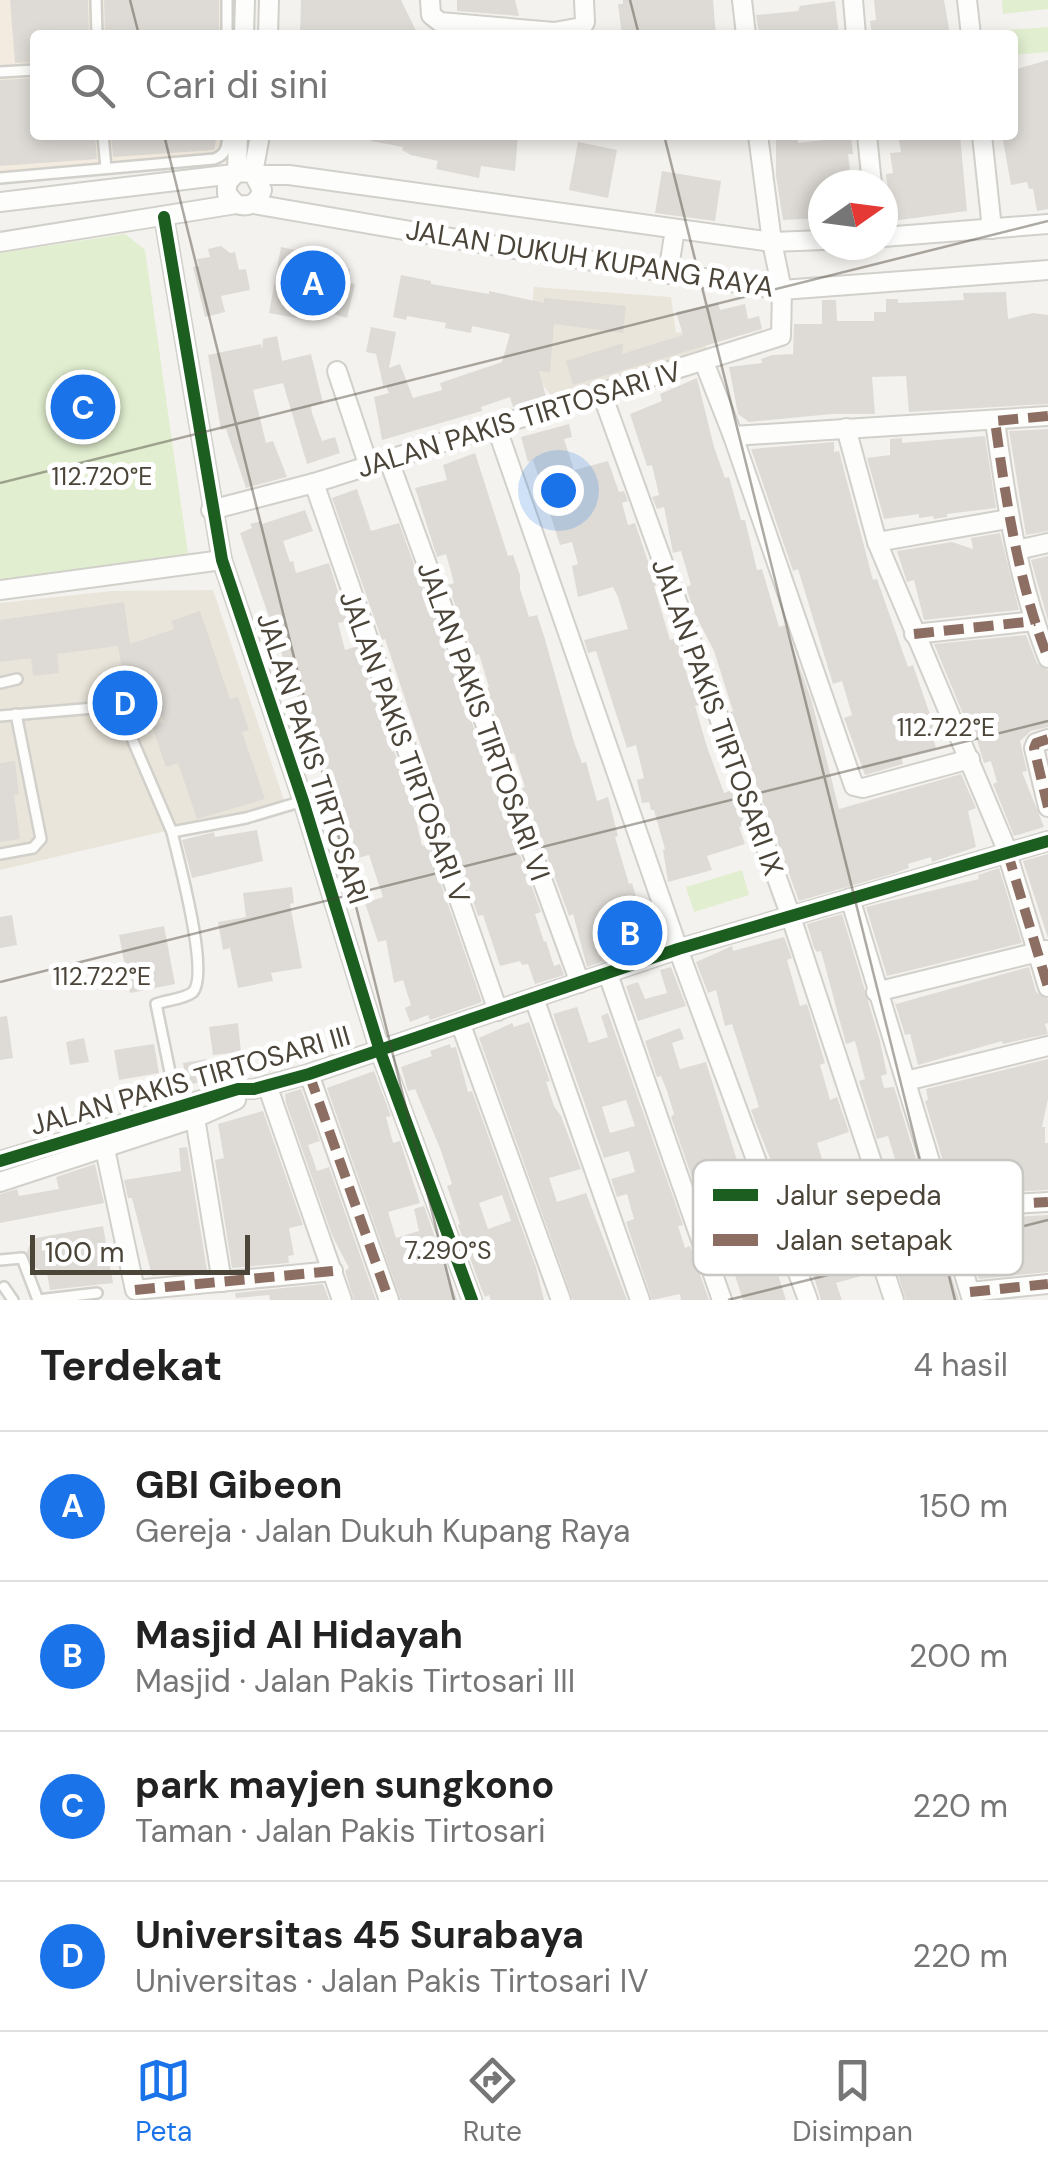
<!DOCTYPE html>
<html lang="id">
<head>
<meta charset="utf-8">
<style>
  :root { --surface:#fff; --page:#f6f6f6; --text:#222; --muted:#767676; --line:#e0e0e0; --accent:#1a73e8 }
  body { margin:0; font-family:"DM Sans",sans-serif; background:var(--page); color:var(--text) }
  .compass { position:absolute; left:808px; top:170px; width:90px; height:90px; border-radius:50%; background:var(--surface); box-shadow:0 5px 15px #0003; rotate:76deg }
  .scale { position:absolute; left:30px; bottom:25px; width:220px; box-sizing:border-box; padding-left:10px; border:5px solid #4b4439; border-top:0; font-size:28px; line-height:35px; white-space:nowrap; color:#4b4439; -webkit-text-stroke:8px #fff; paint-order:stroke }
  .you { position:absolute; left:558px; top:490px; width:35px; height:35px; margin:-25px; border:8px solid #fff; border-radius:50%; background:#1a73e8; box-shadow:0 0 0 15px #1a73e833 }
  .badge { display:grid; place-items:center; width:65px; height:65px; border-radius:50%; background:var(--accent); color:#fff; font-size:32px; font-weight:700 }
  .pin { position:absolute; translate:-50% -50%; border:5px solid #fff; box-shadow:0 2px 10px #0006 }
  .list { margin:0; padding:0; list-style:none }
  h2 { display:flex; justify-content:space-between; align-items:center; height:130px; margin:0; padding:0 40px; font-size:42px }
  h2 small { font-size:32px; font-weight:400; color:var(--muted) }
  .list li { display:grid; grid-template-columns:65px 1fr auto; gap:30px; align-items:center; box-sizing:border-box; height:150px; padding:0 40px; border-top:2px solid var(--line) }
  .list b { display:block; font-size:38px; white-space:nowrap }
  .list p { margin:0; font-size:32px; white-space:nowrap; color:var(--muted) }
  .list em { font-size:32px; font-style:normal; color:var(--muted) }
  .icon { flex:none; width:55px; height:55px; fill:none; stroke:currentColor; stroke-width:2; stroke-linecap:round; stroke-linejoin:round }
  .map { position:relative; flex:none; width:1048px; height:1300px; overflow:hidden }
  .search { position:absolute; background:var(--surface); box-shadow:0 5px 15px #0003; left:30px; right:30px; top:30px; height:110px; display:flex; align-items:center; gap:25px; box-sizing:border-box; padding:0 35px; border-radius:10px; color:var(--muted); font-size:38px }
  .sheet { height:730px; background:var(--surface) }
  nav { display:flex; justify-content:space-around; align-items:center; box-sizing:border-box; height:140px; border-top:2px solid var(--line); background:var(--surface); font-size:28px; color:var(--muted) }
  nav a { display:grid; justify-items:center; gap:5px }
  nav .on { color:var(--accent) }
  .map>svg:first-child { display:block }
  .commercial { fill:#f3ebdf }
  .education { fill:#eae5da }
  .green { fill:#e1eecf }
  .building { fill:#dedbd6; fill-rule:evenodd }
  .lines { fill:none; stroke-linecap:round; stroke-linejoin:round }
  .service-casing { stroke:#d2d0cb; stroke-width:14 }
  .minor-casing { stroke:#d2d0cb; stroke-width:22 }
  .service { stroke:#fdfdfc; stroke-width:9 }
  .minor { stroke:#fdfdfc; stroke-width:18 }
  .quiet { stroke:#8d6e63; stroke-width:10; stroke-dasharray:20 10; stroke-linecap:butt }
  .cycleway-casing { stroke:#fff; stroke-width:19 }
  .cycleway { stroke:#1b5e20; stroke-width:12 }
  .ticks { fill:none; stroke:#4b4439; stroke-width:2.5; stroke-opacity:0.45 }
  .labels { text-anchor:middle; stroke-width:10; stroke-linejoin:round; paint-order:stroke }
  .street-label { font-size:28px; fill:#4b4439; stroke:#fff }
  .key { fill:#fff; stroke:#c9c7c4; stroke-width:2.5 }
  .key-label { font-size:28px; fill:#4b4439 }
  .ticks-label { font-size:25px; text-anchor:middle; fill:#4b4439; stroke:#fff; stroke-width:10; stroke-linejoin:round; paint-order:stroke }
</style>
</head>
<body>
<div class="map">
<svg width="1048" height="1300" viewBox="0 0 1048 1300">
  <rect width="100%" height="100%" fill="#f4f2ee"/>
  <polygon class="commercial" points="0,0 230,0 230,35 35,35 35,135 230,135 231,162 0,185"/>
  <g class="education">
    <polygon points="534,287 671,297 676,333 700,327 709,356 632,381 552,397 543,385 524,384"/>
    <polygon points="213,590 285,803 0,870 0,603 112,591"/>
  </g>
  <g class="green">
    <polygon points="1002,0 1048,0 1048,9 1003,14"/>
    <polygon points="1048,27 1048,52 1013,55 1013,35 1007,35 1007,30"/>
    <polygon points="125,234 145,250 189,561 0,584 0,253"/>
    <polygon points="742,870 749,895 694,912 686,887"/>
  </g>
  <g class="building">
    <polygon points="10,0 88,0 89,35 35,35 35,62 15,63"/>
    <polygon points="104,0 219,0 219,35 105,35"/>
    <polygon points="301,0 401,0 418,35 300,35"/>
    <polygon points="457,0 515,0 519,16 457,11"/>
    <polygon points="623,0 713,0 716,35 622,35 618,4 623,4"/>
    <polygon points="874,0 944,0 950,35 872,35 870,21 876,20"/>
    <polygon points="835,1 839,35 761,35 758,28 756,15 798,11 800,6"/>
    <polygon points="1048,60 1048,209 1037,211 1033,189 1029,189 1027,182 1011,185 1002,135 1013,135 1013,70"/>
    <polygon points="35,78 35,135 95,135 97,159 0,166 0,80"/>
    <polygon points="111,135 217,135 214,150 113,157"/>
    <polygon points="372,135 518,135 515,171 481,166 479,178 436,169 438,161 411,155 402,150 403,147 371,141"/>
    <polygon points="776,135 797,135 798,143 851,137 853,154 848,154 851,178 847,178 848,185 823,185 823,218 783,220 776,176"/>
    <polygon points="898,135 960,135 967,211 892,221 886,174 893,173 890,153 901,152"/>
    <polygon points="578,142 617,150 608,198 569,190"/>
    <polygon points="662,171 721,181 715,221 655,213"/>
    <polygon points="221,246 230,253 235,252 239,270 246,269 250,290 221,296 225,312 205,317 193,267 199,266 197,259 210,257 208,249"/>
    <polygon points="281,247 314,254 313,261 350,269 347,282 355,284 347,318 333,314 335,304 306,298 302,319 269,313"/>
    <polygon points="401,275 431,281 431,284 489,294 489,291 544,303 544,298 626,306 623,333 554,324 550,372 539,371 546,397 513,407 510,397 481,407 482,411 382,440 374,397 389,393 385,384 384,389 376,354 366,352 371,327 396,332 389,368 400,364 413,398 442,390 440,383 502,362 510,334 472,326 471,333 445,328 446,323 407,316 406,320 393,317"/>
    <polygon points="1006,292 1008,319 1033,313 1048,315 1048,404 909,412 906,376 872,377 875,414 832,414 749,422 738,414 729,367 762,363 761,359 772,355 793,354 794,324 822,324 822,300 836,300 837,321 874,321 874,312 886,312 886,299 898,299 898,303 964,300 963,293"/>
    <polygon points="718,303 720,310 745,304 748,319 759,316 762,329 573,385 566,361 623,343 622,354 683,335 676,312"/>
    <polygon points="277,336 282,361 311,354 323,403 311,406 312,413 322,441 335,437 340,453 307,464 283,383 253,390 266,443 273,441 287,477 246,488 226,429 221,430 208,355 261,344 262,349 263,339"/>
    <polygon points="697,378 714,447 725,478 729,477 741,520 745,520 757,570 762,569 779,627 785,625 812,702 839,809 961,774 976,808 968,811 976,847 932,862 931,857 908,864 909,868 892,874 799,901 730,712 733,711 714,651 694,612 686,587 691,585 681,551 673,553 664,507 657,509 652,497 659,495 652,465 647,466 630,414 662,401 660,394"/>
    <polygon points="569,424 572,437 564,439 574,470 608,461 619,492 624,491 628,501 622,503 628,525 635,523 656,585 654,586 670,640 676,638 689,681 692,680 695,688 699,705 695,706 707,747 724,793 732,790 745,825 739,827 745,844 707,856 712,870 668,882 663,850 665,849 654,810 651,810 649,802 642,803 637,780 644,778 636,745 627,748 596,651 588,653 584,640 628,629 618,597 613,587 578,597 572,566 578,564 572,542 560,545 533,460 528,462 521,437"/>
    <polygon points="1048,429 1048,531 1026,535 1009,431"/>
    <polygon points="985,436 996,508 947,514 947,517 934,519 933,516 919,518 919,514 884,519 867,458 890,455 890,439 902,438 902,443"/>
    <polygon points="834,442 834,452 839,451 873,580 877,579 908,667 913,665 937,735 933,736 936,748 901,757 903,764 865,775 844,718 852,715 842,681 833,684 798,569 793,571 751,449"/>
    <polygon points="475,453 508,556 513,555 520,575 520,589 529,617 537,615 544,636 574,742 582,763 586,762 597,801 608,797 618,836 615,837 629,884 632,883 638,904 646,902 659,942 587,967 573,914 569,916 522,788 525,787 514,753 511,754 507,748 486,688 489,687 479,654 474,656 449,588 448,585 454,583 446,554 437,557 415,488 447,480 443,465"/>
    <polygon points="357,489 371,531 399,523 541,912 535,914 544,942 546,941 554,966 560,964 564,975 535,984 528,964 522,965 520,961 500,966 483,915 478,916 385,639 382,640 332,498"/>
    <polygon points="305,510 313,531 283,541 290,562 293,561 296,573 329,563 347,621 338,623 345,650 358,646 392,752 394,751 412,802 422,846 427,844 482,1002 430,1020 428,1015 410,1022 405,1008 411,1005 403,980 394,983 386,940 378,942 365,903 383,897 369,855 354,859 348,839 351,838 334,783 329,784 313,723 306,725 297,696 303,694 292,657 284,660 240,533 252,528 250,524 261,521 262,524"/>
    <polygon points="1000,533 1019,610 924,620 914,580 907,582 897,551 952,542 973,549 971,538"/>
    <polygon points="1048,556 1048,621 1031,560"/>
    <polygon points="124,602 130,644 174,629 171,621 200,611 230,699 238,697 249,730 242,732 265,799 197,819 178,763 166,767 152,726 164,722 149,680 124,683 118,646 57,654 59,673 33,676 31,658 0,662 0,620"/>
    <polygon points="1026,635 1037,663 1048,670 1048,727 1031,731 1020,741 1027,771 1022,772 1044,827 1014,836 993,784 997,782 991,761 984,763 972,724 968,726 934,644"/>
    <polygon points="15,761 19,795 14,795 20,839 0,842 0,763"/>
    <polygon points="257,830 263,861 192,878 182,840 214,832 215,837"/>
    <polygon points="1048,854 1048,938 1023,861"/>
    <polygon points="999,868 1022,943 887,976 866,907 979,879 978,875"/>
    <polygon points="292,887 294,903 290,904 302,968 271,973 273,981 238,988 230,948 223,950 218,922 246,917 243,893"/>
    <polygon points="842,914 880,1041 887,1074 881,1076 884,1088 894,1087 925,1188 896,1197 886,1162 895,1159 888,1136 877,1139 859,1081 865,1079 855,1041 846,1044 821,951 817,952 814,948 807,924"/>
    <polygon points="12,915 17,945 0,948 0,917"/>
    <polygon points="164,926 175,984 130,993 119,935"/>
    <polygon points="784,937 792,958 787,960 800,1006 807,1004 825,1063 820,1065 830,1100 837,1097 849,1132 817,1143 829,1181 862,1175 872,1204 798,1227 782,1193 789,1191 781,1166 774,1168 755,1121 751,1110 759,1107 732,1024 725,1026 716,990 708,993 696,962 732,946 733,951"/>
    <polygon points="671,967 686,1006 638,1021 626,986 638,982 645,999 667,993 660,970"/>
    <polygon points="1029,967 1036,992 1048,999 1048,1023 1045,1024 1048,1034 1003,1044 1002,1041 918,1065 910,1034 905,1035 894,1000 896,1004"/>
    <path d="M577 1007 589 1043 608 1037 601 1016 608 1013 683 1225 678 1226 685 1248 690 1246 709 1300H681L680 1294 652 1300 626 1222 634 1219 627 1194 617 1197 611 1179 635 1172 629 1151 604 1158 553 1014ZM626 1100 635 1126 610 1133 602 1107Z"/>
    <polygon points="7,1016 13,1058 0,1060 0,1017"/>
    <polygon points="529,1022 550,1081 546,1082 554,1106 561,1116 581,1169 549,1178 557,1202 586,1193 627,1300 573,1300 479,1038 512,1023 514,1027"/>
    <polygon points="238,1023 241,1052 213,1055 209,1027"/>
    <polygon points="680,1028 684,1039 672,1043 680,1069 706,1062 741,1173 744,1172 752,1202 758,1200 765,1220 756,1223 761,1243 771,1270 776,1268 786,1300 743,1300 732,1266 724,1269 671,1117 674,1114 667,1091 661,1076 657,1077 645,1041"/>
    <polygon points="84,1038 89,1062 70,1065 66,1042"/>
    <polygon points="154,1044 159,1073 119,1080 114,1050"/>
    <path d="M450 1044 451 1048 456 1047 468 1092 472 1091 536 1267 544 1300H491L489 1295 485 1297 481 1288 458 1225 460 1224 447 1186 452 1184 440 1148 415 1089 408 1091 401 1067 432 1056 430 1051ZM502 1195 511 1221 488 1229 479 1203Z"/>
    <polygon points="207,1059 211,1080 187,1085 183,1063"/>
    <polygon points="1048,1059 1048,1099 1042,1127 1045,1127 1045,1143 1048,1143 1048,1190 953,1195 925,1101 928,1100 926,1089"/>
    <polygon points="374,1071 391,1116 386,1117 393,1143 400,1141 420,1203 388,1212 396,1238 419,1231 414,1209 424,1206 457,1300 401,1300 327,1088"/>
    <polygon points="301,1089 320,1141 308,1145 317,1171 329,1167 376,1300 354,1300 345,1271 349,1268 332,1235 286,1103 285,1094"/>
    <polygon points="263,1111 303,1225 289,1228 294,1255 288,1256 289,1263 232,1268 215,1160 224,1158 218,1124"/>
    <polygon points="187,1147 207,1270 152,1276 132,1198 128,1198 124,1180 181,1171 179,1148"/>
    <polygon points="95,1164 104,1203 0,1223 0,1194 17,1189 19,1196 59,1189 56,1177"/>
    <polygon points="932,1212 956,1291 959,1300 906,1300 883,1227"/>
    <polygon points="1048,1215 1048,1272 979,1279 961,1220"/>
    <polygon points="103,1226 113,1283 50,1290 47,1273 34,1267 27,1252 30,1244 36,1238"/>
    <polygon points="840,1240 842,1246 861,1240 872,1273 836,1283 842,1300 821,1300 806,1251"/>
    <polygon points="323,1284 329,1300 270,1300 269,1295 236,1298 235,1293"/>
  </g>
  <g class="lines">
    <defs>
      <g id="service">
        <polyline points="96,0 97,35"/>
        <polyline points="227,0 227,35"/>
        <polyline points="0,72 35,70"/>
        <polyline points="103,135 106,168"/>
        <path d="M0 178 214 159C226 155 227 147 228 135"/>
        <polyline points="0,683 17,679"/>
        <polyline points="0,716 118,706 172,832 246,818 303,801"/>
        <path d="M172 832C178 858 210 973 193 992 185 999 166 1000 156 1004L177 1106"/>
        <polyline points="0,854 33,848 41,839 16,714"/>
        <polyline points="0,1260 22,1258 38,1300 97,1293"/>
        <polyline points="4,1287 13,1300"/>
      </g>
      <g id="minor">
        <polyline points="430,0 431,15 440,22 554,32 582,27 585,22 584,0"/>
        <polyline points="742,0 746,35"/>
        <polyline points="853,0 856,35"/>
        <polyline points="967,0 971,35"/>
        <polyline points="244,35 245,0"/>
        <polyline points="268,35 269,0"/>
        <polyline points="867,135 872,185"/>
        <polyline points="982,135 992,229"/>
        <polyline points="237,172 238,135"/>
        <polyline points="253,173 260,135"/>
        <polyline points="255,175 289,175 772,242 823,240"/>
        <polyline points="0,202 234,174"/>
        <polyline points="254,204 509,248 782,290 1048,270"/>
        <polyline points="164,217 222,560 303,801 380,1051 472,1300"/>
        <polyline points="883,237 1048,224"/>
        <path d="M0 242 236 204C249 208 259 203 262 190L253 173 237 172 227 183V194L236 204"/>
        <polyline points="668,274 675,229"/>
        <polyline points="704,362 733,436 1048,416"/>
        <polyline points="337,371 368,464"/>
        <polyline points="602,394 790,914 888,1211"/>
        <path d="M995 421C1006 501 1018 582 1048 658"/>
        <polyline points="495,423 678,949 808,1300"/>
        <polyline points="846,428 877,542 1004,843 1048,987"/>
        <polyline points="733,436 854,786 863,788 970,759"/>
        <polyline points="388,458 580,983"/>
        <polyline points="314,483 498,1011"/>
        <polyline points="211,510 314,483 781,336 782,290 772,242 758,135"/>
        <polyline points="877,542 1008,519"/>
        <polyline points="1017,550 1048,543"/>
        <polyline points="0,590 222,560"/>
        <polyline points="914,634 1035,621"/>
        <polyline points="1048,739 1036,743 1034,748 1048,807"/>
        <polyline points="850,898 972,1300"/>
        <polyline points="608,974 722,1300"/>
        <polyline points="876,992 1046,950"/>
        <polyline points="534,998 640,1300"/>
        <polyline points="461,1025 561,1300"/>
        <polyline points="309,1074 389,1300"/>
        <polyline points="906,1081 1048,1046"/>
        <polyline points="267,1085 342,1300"/>
        <polyline points="195,1118 222,1282"/>
        <polyline points="105,1149 135,1290 333,1271"/>
        <polyline points="0,1161 238,1089 254,1089 309,1074 678,949 1048,841"/>
        <polyline points="0,1182 195,1118 236,1100"/>
        <polyline points="944,1208 1048,1202"/>
        <polyline points="787,1244 867,1219"/>
        <polyline points="970,1292 1048,1284"/>
        <polyline points="894,1300 867,1219 941,1196"/>
      </g>
    </defs>
    <use href="#service" class="service-casing"/>
    <use href="#minor" class="minor-casing"/>
    <use href="#service" class="service"/>
    <use href="#minor" class="minor"/>
    <g class="quiet">
      <path d="M1048 416 995 421C1006 501 1018 582 1048 658"/>
      <polyline points="914,634 1035,621"/>
      <polyline points="1048,739 1036,743 1034,748 1048,807"/>
      <polyline points="1007,851 1048,987"/>
      <polyline points="309,1074 389,1300"/>
      <polyline points="944,1208 1048,1202"/>
      <polyline points="135,1290 333,1271"/>
      <polyline points="970,1292 1048,1284"/>
    </g>
    <defs>
      <g id="cycleway">
        <polyline points="164,217 222,560 303,801 380,1051 472,1300"/>
        <polyline points="0,1161 238,1089 254,1089 309,1074 678,949 1048,841"/>
      </g>
    </defs>
    <use href="#cycleway" class="cycleway-casing"/>
    <use href="#cycleway" class="cycleway"/>
  </g>
  <path class="ticks" d="M130 0 139 35M630 0 639 35M164 135 454 1300M664 135 955 1300M0 483 1048 221M0 982 1048 721M728 1300 1048 1220"/>
  <g class="labels">
    <g class="street-label">
      <text transform="translate(590 258) rotate(9)" y="10">JALAN DUKUH KUPANG RAYA</text>
      <text transform="translate(519 419) rotate(-17)" y="10">JALAN PAKIS TIRTOSARI IV</text>
      <text transform="translate(718 717) rotate(70)" y="10">JALAN PAKIS TIRTOSARI IX</text>
      <text transform="translate(484 721) rotate(70)" y="10">JALAN PAKIS TIRTOSARI VI</text>
      <text transform="translate(405 747) rotate(70)" y="10">JALAN PAKIS TIRTOSARI V</text>
      <text transform="translate(313 758) rotate(72)" y="10">JALAN PAKIS TIRTOSARI</text>
      <text transform="translate(190 1080) rotate(-16)" y="10">JALAN PAKIS TIRTOSARI III</text>
    </g>
  </g>
  <rect x="693" y="1160" width="330" height="115" rx="15" class="key"/>
  <rect x="713" y="1189" width="45" height="12" fill="#1b5e20"/>
  <rect x="713" y="1234" width="45" height="12" fill="#8d6e63"/>
  <g class="key-label">
    <text x="776" y="1205">Jalur sepeda</text>
    <text x="776" y="1250">Jalan setapak</text>
  </g>
  <g class="ticks-label">
    <text x="102" y="485">112.720°E</text>
    <text x="946" y="736">112.722°E</text>
    <text x="102" y="985">112.722°E</text>
    <text x="448" y="1259">7.290°S</text>
  </g>
</svg>
<svg class="compass" viewBox="-18 -18 36 36"><path d="M0-13l5 13h-10z" fill="#e53935"/><path d="M0 13l5-13h-10z" fill="#767676"/></svg>
<div class="scale">100 m</div>
<div class="you"></div>
<div class="pin badge" style="left:313px;top:283px">A</div>
<div class="pin badge" style="left:630px;top:933px">B</div>
<div class="pin badge" style="left:83px;top:407px">C</div>
<div class="pin badge" style="left:125px;top:703px">D</div>
<div class="search"><svg class="icon" aria-label="search" viewBox="0 0 24 24"><circle cx="10" cy="10" r="6"/><path d="M15 15l6 6"/></svg>Cari di sini</div>
</div>
<section class="sheet">
<h2>Terdekat<small>4 hasil</small></h2>
<ul class="list">
<li><span class="badge">A</span><div><b>GBI Gibeon</b><p>Gereja · Jalan Dukuh Kupang Raya</p></div><em>150 m</em></li>
<li><span class="badge">B</span><div><b>Masjid Al Hidayah</b><p>Masjid · Jalan Pakis Tirtosari III</p></div><em>200 m</em></li>
<li><span class="badge">C</span><div><b>park mayjen sungkono</b><p>Taman · Jalan Pakis Tirtosari</p></div><em>220 m</em></li>
<li><span class="badge">D</span><div><b>Universitas 45 Surabaya</b><p>Universitas · Jalan Pakis Tirtosari IV</p></div><em>220 m</em></li>
</ul>
</section>
<nav>
<a class="on"><svg class="icon" aria-label="map" viewBox="0 0 24 24"><path d="M3 6l6-2 6 2 6-2v14l-6 2-6-2-6 2zM9 4v14M15 6v14"/></svg>Peta</a>
<a><svg class="icon" aria-label="directions" viewBox="0 0 24 24"><path d="M12 3l9 9-9 9-9-9zM9 14v-3h6M13 9l2 2-2 2"/></svg>Rute</a>
<a><svg class="icon" aria-label="saved" viewBox="0 0 24 24"><path d="M7 4h10v16l-5-4-5 4z"/></svg>Disimpan</a>
</nav>
</body>
</html>
